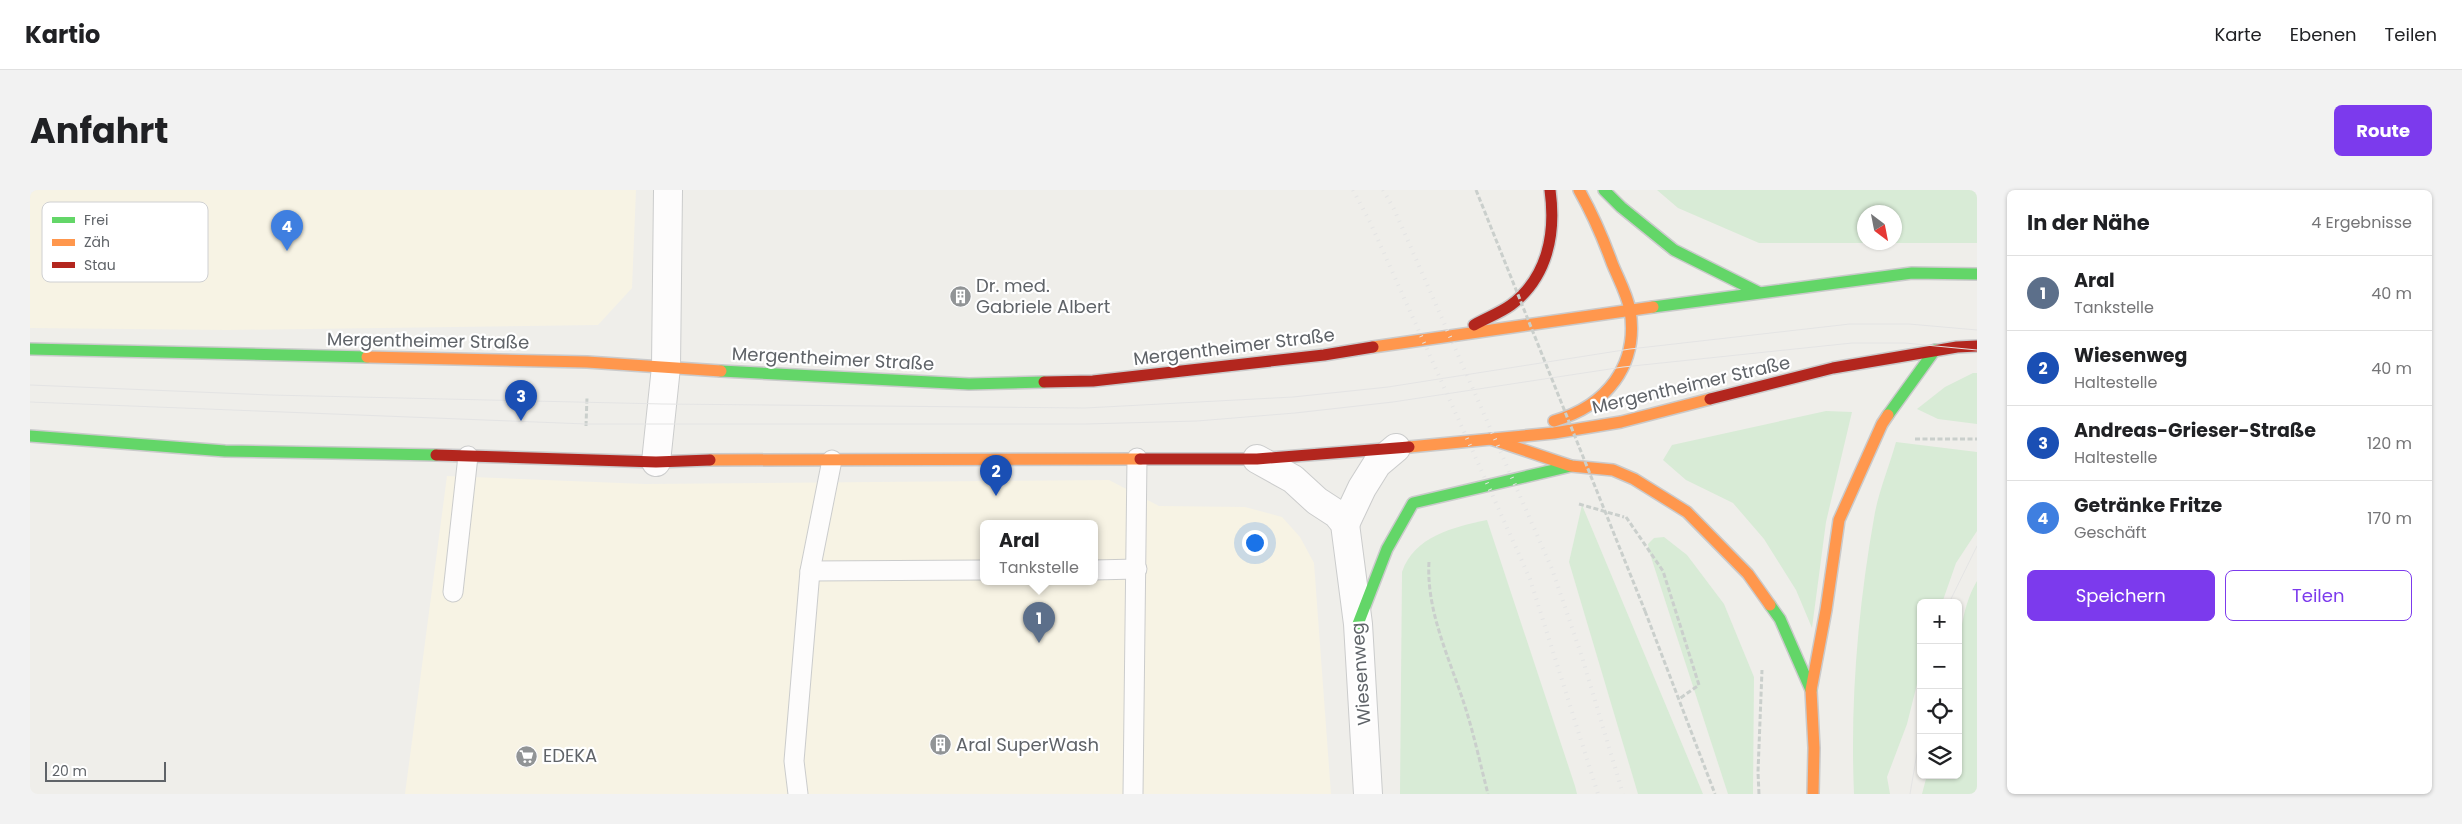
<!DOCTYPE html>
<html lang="de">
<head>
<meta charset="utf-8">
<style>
  :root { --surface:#fff; --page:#f2f2f2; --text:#202124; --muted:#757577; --line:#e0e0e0; --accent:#7c3aed }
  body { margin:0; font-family:Poppins,sans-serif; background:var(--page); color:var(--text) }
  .controls { position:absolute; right:15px; bottom:15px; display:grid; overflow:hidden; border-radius:8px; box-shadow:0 1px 4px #0004 }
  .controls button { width:45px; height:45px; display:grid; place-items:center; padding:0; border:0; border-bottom:1px solid var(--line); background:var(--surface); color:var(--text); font:25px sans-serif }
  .compass { position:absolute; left:1827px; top:15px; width:45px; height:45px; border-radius:50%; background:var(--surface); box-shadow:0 1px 4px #0004; rotate:148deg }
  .scale { position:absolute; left:15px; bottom:12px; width:121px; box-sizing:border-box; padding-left:5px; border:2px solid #5f6368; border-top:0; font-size:14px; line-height:18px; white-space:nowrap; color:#5f6368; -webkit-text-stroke:4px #fff; paint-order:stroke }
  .you { position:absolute; left:1224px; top:352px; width:18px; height:18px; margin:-12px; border:4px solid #fff; border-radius:50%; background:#1a73e8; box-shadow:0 0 0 8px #1a73e833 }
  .badge { display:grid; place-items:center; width:32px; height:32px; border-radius:50%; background:var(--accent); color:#fff; font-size:16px; font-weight:700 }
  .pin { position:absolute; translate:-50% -41px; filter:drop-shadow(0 1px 2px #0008) }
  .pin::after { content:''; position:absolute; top:26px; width:18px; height:15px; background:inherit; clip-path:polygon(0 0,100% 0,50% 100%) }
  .popup { position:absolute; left:950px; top:330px; width:118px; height:65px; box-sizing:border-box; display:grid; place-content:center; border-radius:8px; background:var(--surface); filter:drop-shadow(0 1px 4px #0005); font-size:16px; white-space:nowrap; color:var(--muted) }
  .popup b { font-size:19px; color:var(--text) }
  .popup::after { content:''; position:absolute; left:50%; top:100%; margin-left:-10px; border:10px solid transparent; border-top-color:var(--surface) }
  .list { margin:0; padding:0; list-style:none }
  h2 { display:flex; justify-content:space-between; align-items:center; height:65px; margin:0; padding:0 20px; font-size:21px }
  h2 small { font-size:16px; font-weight:400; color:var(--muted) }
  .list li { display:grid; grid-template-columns:32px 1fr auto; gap:15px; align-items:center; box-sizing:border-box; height:75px; padding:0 20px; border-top:1px solid var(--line) }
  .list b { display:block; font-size:19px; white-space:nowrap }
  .list p { margin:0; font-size:16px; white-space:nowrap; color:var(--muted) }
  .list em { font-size:16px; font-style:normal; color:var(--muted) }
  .actions { display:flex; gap:10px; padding:15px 20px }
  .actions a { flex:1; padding:11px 0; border:1px solid var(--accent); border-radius:8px; text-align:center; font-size:18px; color:var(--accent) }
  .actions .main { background:var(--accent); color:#fff }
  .icon { flex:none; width:28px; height:28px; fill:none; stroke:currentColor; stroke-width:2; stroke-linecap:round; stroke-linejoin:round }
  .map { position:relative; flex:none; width:1947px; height:604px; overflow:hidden; border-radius:8px }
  header { display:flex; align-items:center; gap:30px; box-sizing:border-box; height:70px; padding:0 25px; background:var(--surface); border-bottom:1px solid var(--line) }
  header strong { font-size:24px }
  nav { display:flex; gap:28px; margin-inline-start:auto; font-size:18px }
  .intro { display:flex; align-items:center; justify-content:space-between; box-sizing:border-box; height:120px; padding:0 30px }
  h1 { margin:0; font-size:35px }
  .button { padding:12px 22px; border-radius:8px; background:var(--accent); color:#fff; font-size:18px; font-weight:700 }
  main { display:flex; gap:30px; padding:0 30px }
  aside { flex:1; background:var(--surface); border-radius:8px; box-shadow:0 1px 4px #0004 }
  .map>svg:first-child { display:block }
  .commercial { fill:#f7f3e4; fill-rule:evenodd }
  .green { fill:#d8ebd6; fill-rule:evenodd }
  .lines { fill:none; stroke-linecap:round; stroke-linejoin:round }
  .lane-casing { stroke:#cbcccc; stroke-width:21 }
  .street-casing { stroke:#cbcccc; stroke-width:30 }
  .fast-casing { stroke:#cacacb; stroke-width:14 }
  .slow-casing { stroke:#cacacb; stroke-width:14 }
  .jam-casing { stroke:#cacacb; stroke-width:14 }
  .path { stroke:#cacfcc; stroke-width:3; stroke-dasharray:5 2.5; stroke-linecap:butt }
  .lane { stroke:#fdfcfc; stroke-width:19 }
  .street { stroke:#fdfcfc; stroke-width:28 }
  .fast { stroke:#63d668; stroke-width:11 }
  .slow { stroke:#ff974d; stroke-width:11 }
  .jam { stroke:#b3261e; stroke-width:11 }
  .tram { stroke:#e4e4e4; stroke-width:1 }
  .rail { stroke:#e4e4e4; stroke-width:4; stroke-dasharray:1 6; stroke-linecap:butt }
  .path-bridge { stroke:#cacfcc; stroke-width:3; stroke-dasharray:5 2.5; stroke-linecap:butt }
  .labels { text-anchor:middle; stroke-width:4.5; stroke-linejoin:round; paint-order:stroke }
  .poi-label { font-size:18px; fill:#5f6368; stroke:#fff; text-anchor:start }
  .street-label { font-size:18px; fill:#5f6368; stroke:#fff }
  .key { fill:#fff; stroke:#cfd0d2; stroke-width:1 }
  .key-label { font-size:14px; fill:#5f6368 }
</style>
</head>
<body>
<header>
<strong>Kartio</strong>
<nav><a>Karte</a><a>Ebenen</a><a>Teilen</a></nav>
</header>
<div class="intro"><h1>Anfahrt</h1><a class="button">Route</a></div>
<main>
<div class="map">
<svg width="1947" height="604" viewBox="0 0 1947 604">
  <rect width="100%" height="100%" fill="#efeeea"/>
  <g class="commercial">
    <polygon points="0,0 606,0 602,98 568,135 198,140 0,138"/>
    <path d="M417 286 615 294 1079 290 1129 316 1215 317 1252 327 1270 347 1284 373 1301 604H375ZM954 334H1064V392H954Z"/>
  </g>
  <g class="green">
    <path d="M1627 0H1947V53H1729L1648 18ZM1834 22H1864V52H1834Z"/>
    <polygon points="1943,183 1947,183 1947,234 1908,229 1887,219 1915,197"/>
    <polygon points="1796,221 1822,222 1796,332 1782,438 1766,400 1734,349 1703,313 1656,290 1633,270 1642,255"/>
    <path d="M1866 252 1947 262V341L1926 373 1912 413H1891V478L1877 534 1857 587 1860 604H1824C1820 513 1828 418 1844 328 1848 303 1859 277 1866 252Z"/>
    <polygon points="1552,315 1673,604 1608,604 1539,372"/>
    <path d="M1457 330 1545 596 1547 604H1370L1372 382C1384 346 1424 337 1457 330Z"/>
    <polygon points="1634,347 1657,365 1694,414 1724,487 1723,604 1698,604 1620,364 1618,354 1624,348"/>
    <path d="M1947 391V604H1892L1897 585H1928C1928 531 1919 437 1947 391Z"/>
  </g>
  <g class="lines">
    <defs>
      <g id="lane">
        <polyline points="1064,380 1107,379"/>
        <polyline points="780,381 954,380"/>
        <polyline points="423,402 438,266"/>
        <polyline points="768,604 764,571 780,381 802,270"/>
        <polyline points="1103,604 1107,268"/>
      </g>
      <g id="street">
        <polyline points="1227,269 1263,289 1287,311 1307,324 1315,334 1328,434 1338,604"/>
        <polyline points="626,272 636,177 638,0"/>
        <polyline points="1315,334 1332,298 1347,274 1366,258"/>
      </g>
      <g id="fast">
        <polyline points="1574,0 1591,17 1644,60 1728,102"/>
        <polyline points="1623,117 1882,83 1947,84"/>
        <polyline points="0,159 337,167"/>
        <polyline points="691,181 939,194 1014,192"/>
        <polyline points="1858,225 1905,160"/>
        <polyline points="0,246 195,261 406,265"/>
        <polyline points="1740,415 1750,429 1781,500"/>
        <polyline points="1328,434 1357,359 1383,313 1541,276"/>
      </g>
      <g id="slow">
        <polyline points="1343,157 1623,117"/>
        <polyline points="337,167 557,172 691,181"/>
        <path d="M1524 231C1576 216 1609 176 1600 120 1597 104 1588 88 1582 73 1573 48 1562 23 1549 0"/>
        <polyline points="1461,249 1541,276 1583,280 1604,289 1657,322 1718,384 1740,415"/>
        <polyline points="1379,257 1524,243 1591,232 1680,209"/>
        <polyline points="680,270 1110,269"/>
        <polyline points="1783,604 1784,558 1781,500 1796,420 1809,330 1852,234 1858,225"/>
      </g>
      <g id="jam">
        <path d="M1444 135C1456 128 1470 123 1481 115 1518 87 1526 43 1520 0"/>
        <polyline points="1014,192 1063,191 1294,165 1343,157"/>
        <polyline points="1680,209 1803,178 1927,157 1947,156"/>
        <polyline points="406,265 626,272 680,270"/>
        <polyline points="1110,269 1227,269 1379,257"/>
      </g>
    </defs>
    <use href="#lane" class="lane-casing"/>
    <use href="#street" class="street-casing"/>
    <use href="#fast" class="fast-casing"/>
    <use href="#slow" class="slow-casing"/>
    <use href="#jam" class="jam-casing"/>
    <g class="path">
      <polyline points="556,236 557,207"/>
      <polyline points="1885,249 1947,249"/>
      <polyline points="1549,314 1594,327"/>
      <polyline points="1596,327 1633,381 1669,495 1649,509"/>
      <path d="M1399 372C1396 424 1422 473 1437 523 1445 549 1451 577 1458 604"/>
      <polyline points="1615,421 1685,604"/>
      <polyline points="1729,604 1728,582 1732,480"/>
    </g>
    <use href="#lane" class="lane"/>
    <use href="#street" class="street"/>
    <use href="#fast" class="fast"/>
    <use href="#slow" class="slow"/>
    <use href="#jam" class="jam"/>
    <g class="tram">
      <polyline points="0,195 240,205 633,214 1055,218 1263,207 1358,197 1600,159 1820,134 1879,134 1947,140"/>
      <polyline points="0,212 556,234 1056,234 1167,231 1265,223 1363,212 1593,177 1822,153 1875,153 1947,160"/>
      <polyline points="1919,413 1947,356"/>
      <polyline points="1880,604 1891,540"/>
    </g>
    <g class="rail">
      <polyline points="1323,0 1340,32 1500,389 1568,604"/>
      <polyline points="1353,0 1364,19 1522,379 1552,467 1593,604"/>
    </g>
    <polyline class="path-bridge" points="1446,0 1615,421"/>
  </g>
  <defs>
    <symbol id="building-disc" viewBox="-11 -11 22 22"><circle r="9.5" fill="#919496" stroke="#fff"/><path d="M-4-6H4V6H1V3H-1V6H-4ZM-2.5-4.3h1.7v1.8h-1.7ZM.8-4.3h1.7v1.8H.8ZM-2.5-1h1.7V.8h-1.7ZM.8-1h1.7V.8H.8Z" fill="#fff"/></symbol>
    <symbol id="supermarket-disc" viewBox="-11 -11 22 22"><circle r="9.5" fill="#919496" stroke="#fff"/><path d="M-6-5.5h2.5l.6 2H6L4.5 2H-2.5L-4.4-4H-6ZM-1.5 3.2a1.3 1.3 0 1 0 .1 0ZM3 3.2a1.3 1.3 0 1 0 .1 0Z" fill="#fff"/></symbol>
  </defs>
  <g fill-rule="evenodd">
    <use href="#building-disc" x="918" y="94" width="25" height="25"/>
    <use href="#building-disc" x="898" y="542" width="25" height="25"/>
    <use href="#supermarket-disc" x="484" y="554" width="25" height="25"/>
  </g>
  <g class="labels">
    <g class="poi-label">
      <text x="946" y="102">Dr. med.<tspan x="946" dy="21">Gabriele Albert</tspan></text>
      <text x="926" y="561">Aral SuperWash</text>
      <text x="513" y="572">EDEKA</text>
    </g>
    <g class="street-label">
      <text transform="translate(398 151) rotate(1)" y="6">Mergentheimer Straße</text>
      <text transform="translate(1204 157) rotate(-7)" y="6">Mergentheimer Straße</text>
      <text transform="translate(803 169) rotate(3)" y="6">Mergentheimer Straße</text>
      <text transform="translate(1661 195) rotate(-13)" y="6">Mergentheimer Straße</text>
      <text transform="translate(1331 484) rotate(-94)" y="6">Wiesenweg</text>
    </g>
  </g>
  <rect x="12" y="12" width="166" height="80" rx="8" class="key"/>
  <rect x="22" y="27" width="23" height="6" fill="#63d668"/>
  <rect x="22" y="49" width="23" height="7" fill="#ff974d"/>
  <rect x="22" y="72" width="23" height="6" fill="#b3261e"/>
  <g class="key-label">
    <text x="54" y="35">Frei</text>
    <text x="54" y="57">Zäh</text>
    <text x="54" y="80">Stau</text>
  </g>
</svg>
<div class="controls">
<button>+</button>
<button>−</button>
<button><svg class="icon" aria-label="locate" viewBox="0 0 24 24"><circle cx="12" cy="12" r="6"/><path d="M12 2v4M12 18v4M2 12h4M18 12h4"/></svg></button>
<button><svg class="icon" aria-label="layers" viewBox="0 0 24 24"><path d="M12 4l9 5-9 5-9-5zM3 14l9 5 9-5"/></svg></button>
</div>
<svg class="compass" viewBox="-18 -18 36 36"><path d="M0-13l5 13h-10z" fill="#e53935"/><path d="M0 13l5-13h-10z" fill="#757577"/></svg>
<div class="scale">20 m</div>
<div class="you"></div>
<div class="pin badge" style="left:1009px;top:453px;background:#5c6f8a">1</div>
<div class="popup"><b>Aral</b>Tankstelle</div>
<div class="pin badge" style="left:966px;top:306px;background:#1a4fb4">2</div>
<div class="pin badge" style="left:491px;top:231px;background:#1a4fb4">3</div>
<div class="pin badge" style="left:257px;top:61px;background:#3f7fe0">4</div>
</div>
<aside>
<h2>In der Nähe<small>4 Ergebnisse</small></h2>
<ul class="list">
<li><span class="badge" style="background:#5c6f8a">1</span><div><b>Aral</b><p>Tankstelle</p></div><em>40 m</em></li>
<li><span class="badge" style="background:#1a4fb4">2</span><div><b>Wiesenweg</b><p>Haltestelle</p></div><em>40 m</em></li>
<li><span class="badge" style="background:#1a4fb4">3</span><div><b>Andreas-Grieser-Straße</b><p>Haltestelle</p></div><em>120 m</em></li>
<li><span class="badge" style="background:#3f7fe0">4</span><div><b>Getränke Fritze</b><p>Geschäft</p></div><em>170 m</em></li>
</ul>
<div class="actions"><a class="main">Speichern</a><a>Teilen</a></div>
</aside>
</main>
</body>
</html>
